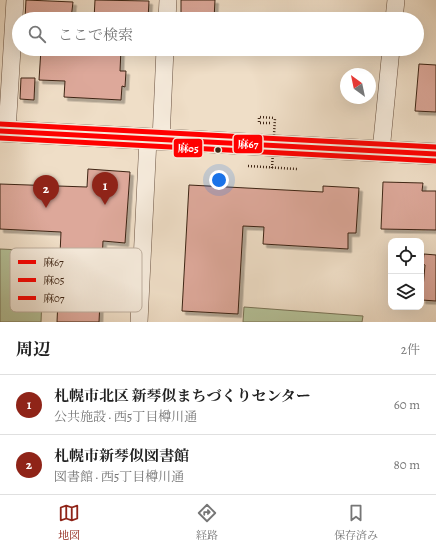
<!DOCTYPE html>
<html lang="ja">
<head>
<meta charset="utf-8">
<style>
  :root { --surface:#fff; --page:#f6f6f6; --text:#222; --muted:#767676; --line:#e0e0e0; --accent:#8f2418 }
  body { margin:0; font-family:Alegreya,"Noto Serif JP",serif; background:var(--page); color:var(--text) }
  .controls { position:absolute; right:12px; bottom:12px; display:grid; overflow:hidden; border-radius:8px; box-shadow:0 4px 16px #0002 }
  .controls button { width:36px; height:36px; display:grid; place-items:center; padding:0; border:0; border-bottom:1px solid var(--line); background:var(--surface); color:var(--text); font:20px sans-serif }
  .compass { position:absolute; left:340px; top:68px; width:36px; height:36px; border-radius:50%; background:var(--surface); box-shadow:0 4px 16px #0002; rotate:327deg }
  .you { position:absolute; left:219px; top:180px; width:14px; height:14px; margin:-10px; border:3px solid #fff; border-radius:50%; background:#1a73e8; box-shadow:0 0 0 6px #1a73e833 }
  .badge { display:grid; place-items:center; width:26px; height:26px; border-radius:50%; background:var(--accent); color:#fff; font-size:13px; font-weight:700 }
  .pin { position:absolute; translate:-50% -33px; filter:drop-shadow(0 1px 2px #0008) }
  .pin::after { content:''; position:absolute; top:21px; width:14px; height:12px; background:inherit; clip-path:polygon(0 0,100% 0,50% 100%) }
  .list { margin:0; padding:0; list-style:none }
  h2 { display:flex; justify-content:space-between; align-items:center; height:52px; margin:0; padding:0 16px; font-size:17px }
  h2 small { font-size:13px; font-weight:400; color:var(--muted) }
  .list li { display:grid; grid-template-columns:26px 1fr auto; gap:12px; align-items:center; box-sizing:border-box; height:60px; padding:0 16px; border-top:1px solid var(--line) }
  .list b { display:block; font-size:15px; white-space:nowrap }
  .list p { margin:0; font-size:13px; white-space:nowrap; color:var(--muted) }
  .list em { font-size:13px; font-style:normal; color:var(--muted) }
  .icon { flex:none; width:22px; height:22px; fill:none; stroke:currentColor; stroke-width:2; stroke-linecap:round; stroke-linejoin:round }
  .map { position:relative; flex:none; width:436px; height:322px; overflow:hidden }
  .search { position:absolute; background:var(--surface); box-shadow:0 4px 16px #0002; left:12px; right:12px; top:12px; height:44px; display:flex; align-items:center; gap:10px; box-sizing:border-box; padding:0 14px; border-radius:22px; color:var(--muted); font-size:15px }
  .sheet { height:172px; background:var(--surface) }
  nav { display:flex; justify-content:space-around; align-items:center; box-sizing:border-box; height:56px; border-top:1px solid var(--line); background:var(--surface); font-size:11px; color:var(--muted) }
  nav a { display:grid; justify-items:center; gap:2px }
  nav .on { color:var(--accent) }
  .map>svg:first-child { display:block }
  .green { fill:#b5c299; stroke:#797356 }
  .building { fill:#dda89a; stroke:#3d2414; filter:url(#shadow) }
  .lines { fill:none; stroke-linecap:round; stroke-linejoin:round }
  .minor-casing { stroke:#6a5241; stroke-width:18 }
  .major-casing { stroke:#3d2414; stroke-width:22 }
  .path { stroke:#3d2414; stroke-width:2.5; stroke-dasharray:1 2; stroke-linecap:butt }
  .minor { stroke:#f5eadb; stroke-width:17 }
  .major { stroke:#e8bf84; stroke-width:21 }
  .path-bridge { stroke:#3d2414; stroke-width:2.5; stroke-dasharray:1 2; stroke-linecap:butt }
  .bus-1-casing { stroke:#f5eadb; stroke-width:8 }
  .bus-2-casing { stroke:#f5eadb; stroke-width:8 }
  .bus-3-casing { stroke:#f5eadb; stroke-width:8 }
  .bus-1 { stroke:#f00; stroke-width:5 }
  .bus-2 { stroke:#f00; stroke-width:5 }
  .bus-3 { stroke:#f00; stroke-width:5 }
  .bus-dot { fill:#3d2414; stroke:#f5eadb; stroke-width:1.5 }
  .key { fill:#f5eadb; stroke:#beaf9f; stroke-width:1 }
  .key-label { font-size:11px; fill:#3d2414 }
  .line-badge { stroke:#f5eadb; stroke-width:1.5 }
  .badge-label { font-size:11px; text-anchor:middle; font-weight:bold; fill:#fff }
</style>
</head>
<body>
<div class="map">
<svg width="436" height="322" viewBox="0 0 436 322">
  <defs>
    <filter id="shadow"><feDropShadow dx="3.5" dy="3.5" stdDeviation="0" flood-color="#0004"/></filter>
  </defs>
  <rect width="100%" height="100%" fill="#efdec7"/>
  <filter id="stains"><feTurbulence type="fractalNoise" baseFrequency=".005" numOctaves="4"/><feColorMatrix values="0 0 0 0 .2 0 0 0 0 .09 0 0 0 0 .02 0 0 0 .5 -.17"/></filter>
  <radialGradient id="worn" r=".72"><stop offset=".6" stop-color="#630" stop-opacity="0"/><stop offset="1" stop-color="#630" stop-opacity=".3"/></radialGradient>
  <g class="green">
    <polygon points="0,249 44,251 41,322 0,322"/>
    <polygon points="244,307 363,316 362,322 243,322"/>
  </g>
  <g class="building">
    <polygon points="26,0 73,2 71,19 25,19"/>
    <polygon points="95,0 149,1 148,19 94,19"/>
    <polygon points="181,0 215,0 214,19 181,19"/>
    <polygon points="41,49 121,49 120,71 126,71 125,87 122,86 121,100 64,97 65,81 39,80"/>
    <polygon points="419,64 436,65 436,112 415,111"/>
    <polygon points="21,78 35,78 34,100 20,99"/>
    <polygon points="88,169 130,172 125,243 103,241 99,322 57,322 61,232 0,229 0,184 87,187"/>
    <polygon points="383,182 423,183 422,191 436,191 436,230 381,229"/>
    <polygon points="189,185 323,192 323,186 359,188 356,233 348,233 348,249 263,244 264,227 243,226 238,314 182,311"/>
    <polygon points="424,254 436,255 436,301 422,300 425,265 423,264"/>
  </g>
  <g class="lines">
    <defs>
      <g id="minor">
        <polyline points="167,19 168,0"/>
        <polyline points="394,19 396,0"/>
        <polyline points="7,131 15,0"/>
        <polyline points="161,140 165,49"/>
        <polyline points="381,151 391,49"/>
        <polyline points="139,322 148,139"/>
      </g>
      <polyline id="major" points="0,131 436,154"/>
    </defs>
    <use href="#minor" class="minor-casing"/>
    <use href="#major" class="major-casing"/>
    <g class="path">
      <polyline points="270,123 259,123 259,117 275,118"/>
      <polyline points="248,166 297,169"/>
    </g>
    <use href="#minor" class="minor"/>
    <use href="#major" class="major"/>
    <polyline class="path-bridge" points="272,168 275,118"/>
    <defs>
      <polyline id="bus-1" points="0,131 436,154"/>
      <polyline id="bus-2" points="0,138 436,161"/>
      <polyline id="bus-3" points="0,124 436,147"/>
    </defs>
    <use href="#bus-1" class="bus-1-casing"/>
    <use href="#bus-2" class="bus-2-casing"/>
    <use href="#bus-3" class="bus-3-casing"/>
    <use href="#bus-1" class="bus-1"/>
    <use href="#bus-2" class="bus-2"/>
    <use href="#bus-3" class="bus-3"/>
  </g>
  <circle class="bus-dot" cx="218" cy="150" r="3.5"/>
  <rect x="10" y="248" width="132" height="64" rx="6" class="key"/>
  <rect x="18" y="260" width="18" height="4" fill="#f00"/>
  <rect x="18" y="278" width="18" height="4" fill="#f00"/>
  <rect x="18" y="296" width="18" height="4" fill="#f00"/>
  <g class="key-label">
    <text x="43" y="266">麻67</text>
    <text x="43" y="284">麻05</text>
    <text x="43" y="302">麻07</text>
  </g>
  <g class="line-badge">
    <rect x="233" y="134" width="30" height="20" rx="4" fill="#f00"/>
    <rect x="173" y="138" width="30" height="20" rx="4" fill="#f00"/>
  </g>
  <g class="badge-label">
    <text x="248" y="148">麻67</text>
    <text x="188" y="152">麻05</text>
  </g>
  <rect width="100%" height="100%" filter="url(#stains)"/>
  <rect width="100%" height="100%" fill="url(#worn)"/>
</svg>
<div class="controls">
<button><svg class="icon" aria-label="locate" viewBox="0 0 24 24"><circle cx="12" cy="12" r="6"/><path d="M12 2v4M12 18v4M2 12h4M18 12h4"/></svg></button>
<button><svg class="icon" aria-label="layers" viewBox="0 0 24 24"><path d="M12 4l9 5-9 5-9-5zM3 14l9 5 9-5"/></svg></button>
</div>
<svg class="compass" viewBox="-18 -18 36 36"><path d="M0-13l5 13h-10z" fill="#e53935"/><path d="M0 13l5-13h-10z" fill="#767676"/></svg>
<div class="you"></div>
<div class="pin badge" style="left:105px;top:205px">1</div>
<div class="pin badge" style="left:46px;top:208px">2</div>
<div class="search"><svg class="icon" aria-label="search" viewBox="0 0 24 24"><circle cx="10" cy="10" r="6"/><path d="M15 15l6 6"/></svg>ここで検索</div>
</div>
<section class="sheet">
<h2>周辺<small>2件</small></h2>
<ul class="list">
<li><span class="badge">1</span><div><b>札幌市北区 新琴似まちづくりセンター</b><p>公共施設 · 西5丁目樽川通</p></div><em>60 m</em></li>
<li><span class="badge">2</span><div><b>札幌市新琴似図書館</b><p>図書館 · 西5丁目樽川通</p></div><em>80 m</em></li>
</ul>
</section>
<nav>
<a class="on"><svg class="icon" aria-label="map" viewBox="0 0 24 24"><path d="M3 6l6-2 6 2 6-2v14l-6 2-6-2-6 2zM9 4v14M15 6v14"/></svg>地図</a>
<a><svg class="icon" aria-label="directions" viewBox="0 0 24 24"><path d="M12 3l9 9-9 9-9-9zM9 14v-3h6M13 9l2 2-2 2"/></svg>経路</a>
<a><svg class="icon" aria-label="saved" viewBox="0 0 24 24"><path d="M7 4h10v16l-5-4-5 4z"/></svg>保存済み</a>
</nav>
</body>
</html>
